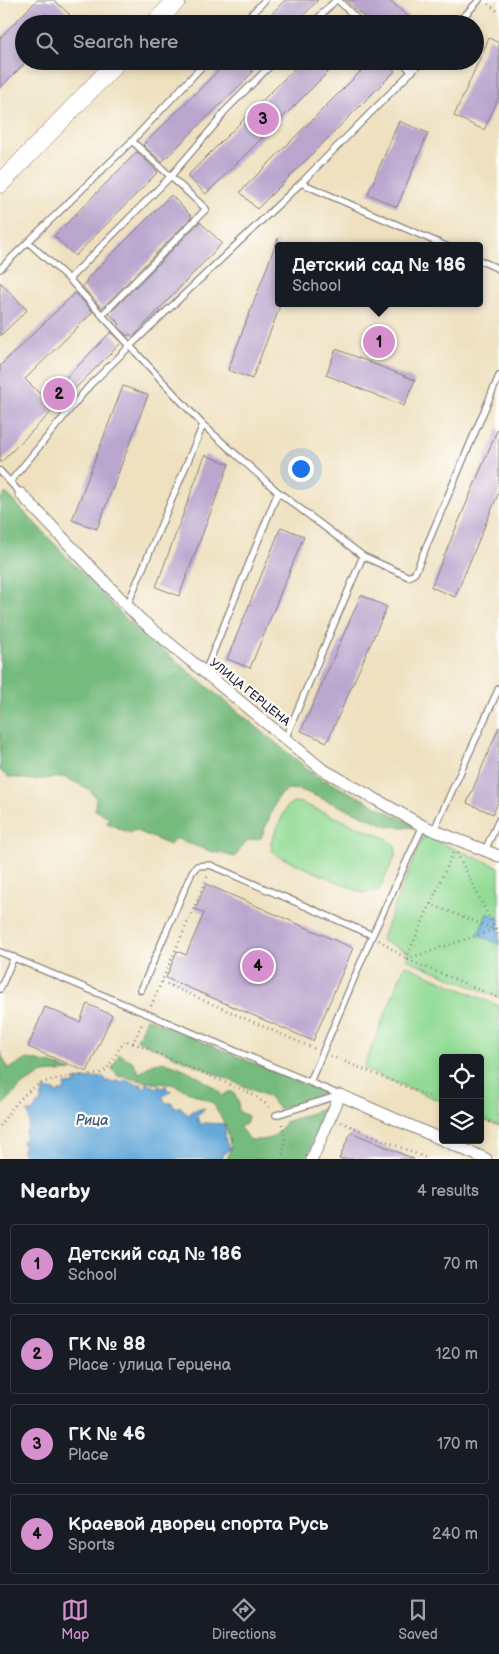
<!DOCTYPE html>
<html lang="en">
<head>
<meta charset="utf-8">
<style>
  :root { --surface:#171b24; --page:#242831; --text:#f1f3f6; --muted:#9ea1a6; --line:#363941; --accent:#d690ce }
  body { margin:0; font-family:"Balsamiq Sans",sans-serif; background:var(--page); color:var(--text) }
  .controls { position:absolute; right:15px; bottom:15px; display:grid; overflow:hidden; border-radius:5px; box-shadow:0 2px 8px #0003 }
  .controls button { width:45px; height:45px; display:grid; place-items:center; padding:0; border:0; border-bottom:1px solid var(--line); background:var(--surface); color:var(--text); font:25px sans-serif }
  .you { position:absolute; left:300px; top:468px; width:18px; height:18px; margin:-12px; border:4px solid #fff; border-radius:50%; background:#1a73e8; box-shadow:0 0 0 8px #1a73e833 }
  .badge { display:grid; place-items:center; width:32px; height:32px; border-radius:50%; background:var(--accent); color:#111; font-size:16px; font-weight:700 }
  .pin { position:absolute; translate:-50% -50%; border:2px solid #fff; box-shadow:0 1px 5px #0006 }
  .popup { position:absolute; left:275px; top:242px; width:208px; height:65px; box-sizing:border-box; display:grid; place-content:center; border-radius:5px; background:var(--surface); filter:drop-shadow(0 1px 4px #0005); font-size:16px; white-space:nowrap; color:var(--muted) }
  .popup b { font-size:19px; color:var(--text) }
  .popup::after { content:''; position:absolute; left:50%; top:100%; margin-left:-10px; border:10px solid transparent; border-top-color:var(--surface) }
  .list { margin:0; padding:0; list-style:none }
  h2 { display:flex; justify-content:space-between; align-items:center; height:65px; margin:0; padding:0 20px; font-size:21px }
  h2 small { font-size:16px; font-weight:400; color:var(--muted) }
  .list li { display:grid; grid-template-columns:32px 1fr auto; gap:15px; align-items:center; box-sizing:border-box; height:80px; margin:0 10px 10px; padding:0 10px; border:1px solid var(--line); border-radius:5px }
  .list b { display:block; font-size:19px; white-space:nowrap }
  .list p { margin:0; font-size:16px; white-space:nowrap; color:var(--muted) }
  .list em { font-size:16px; font-style:normal; color:var(--muted) }
  .icon { flex:none; width:28px; height:28px; fill:none; stroke:currentColor; stroke-width:2; stroke-linecap:round; stroke-linejoin:round }
  .map { position:relative; flex:none; width:499px; height:1159px; overflow:hidden }
  .search { position:absolute; background:var(--surface); box-shadow:0 2px 8px #0003; left:15px; right:15px; top:15px; height:55px; display:flex; align-items:center; gap:12px; box-sizing:border-box; padding:0 18px; border-radius:28px; color:var(--muted); font-size:19px }
  .sheet { height:425px; background:var(--surface) }
  nav { display:flex; justify-content:space-around; align-items:center; box-sizing:border-box; height:70px; border-top:1px solid var(--line); background:var(--surface); font-size:14px; color:var(--muted) }
  nav a { display:grid; justify-items:center; gap:2px }
  nav .on { color:var(--accent) }
  .map>svg:first-child { display:block }
  .green { fill:#93db95; stroke:#5a7e68 }
  .forest { fill:#76bb7e; stroke:#4c6e5c }
  .water { fill:#65a9da; stroke:#44668a }
  .building { fill:#b9a5ce }
  .lines { fill:none; stroke-linecap:round; stroke-linejoin:round }
  .lane-casing { stroke:#88827e; stroke-width:8 }
  .street-casing { stroke:#88827e; stroke-width:13 }
  .primary-casing { stroke:#88827e; stroke-width:19 }
  .path { stroke:#88827e; stroke-width:2.5; stroke-dasharray:1 4; stroke-linecap:butt }
  .lane { stroke:#fff; stroke-width:5.5 }
  .street { stroke:#fff; stroke-width:11 }
  .primary { stroke:#fff; stroke-width:18 }
  .labels { text-anchor:middle; stroke-width:4.5; stroke-linejoin:round; paint-order:stroke }
  .street-label { font-size:12px; fill:#22223b; stroke:#fdfcf7 }
  .water-label { font-size:14px; font-style:italic; fill:#3d587b; stroke:#fdfcf7 }
</style>
</head>
<body>
<div class="map">
<svg width="499" height="1159" viewBox="0 0 499 1159">
  <rect width="100%" height="100%" fill="#fdfcf7"/>
  <filter id="ink" filterUnits="userSpaceOnUse"><feTurbulence type="fractalNoise" baseFrequency=".02" numOctaves="2"/><feDisplacementMap in="SourceGraphic" scale="10" xChannelSelector="R" yChannelSelector="G"/><feConvolveMatrix kernelMatrix="1 2 1 2 8 2 1 2 1" color-interpolation-filters="sRGB"/></filter>
  <filter id="wash" filterUnits="userSpaceOnUse"><feTurbulence type="fractalNoise" baseFrequency=".0096" numOctaves="4" result="noise"/><feDisplacementMap in="SourceGraphic" scale="20" xChannelSelector="R" yChannelSelector="G"/><feGaussianBlur stdDeviation="1.12" result="paint"/><feColorMatrix in="noise" values="0 0 0 0 0 0 0 0 0 0 0 0 0 0 0 0 0 1.4 0 .05"/><feComposite in="paint" operator="in"/></filter>
  <g filter="url(#wash)">
    <rect width="100%" height="100%" fill="#efe1c0"/>
    <g class="green">
      <polygon points="294,802 301,803 388,839 395,846 396,854 379,890 363,893 276,855 272,850 271,842 287,806"/>
      <polygon points="423,836 499,867 499,998 406,959 408,952 381,940"/>
      <polygon points="405,965 499,1006 499,1126 480,1118 480,1058 443,1058 443,1102 363,1069"/>
    </g>
    <g class="forest">
      <polygon points="6,493 130,623 293,757 317,776 406,821 417,828 388,826 301,790 289,789 278,796 261,838 246,841 235,857 206,850 175,838 170,845 135,830 130,833 107,823 109,817 95,810 96,798 89,789 64,777 33,780 9,777 0,771 0,499"/>
      <polygon points="146,1018 324,1093 279,1109 269,1097 137,1040"/>
      <polygon points="0,1051 8,1069 28,1059 52,1064 72,1071 43,1073 21,1086 0,1108"/>
      <path d="M119 1054 132 1061 139 1073C146 1070 149 1064 155 1063 173 1058 211 1083 223 1096L228 1092H233L238 1101 239 1112 248 1116 246 1124 239 1127 250 1140C270 1140 275 1140 285 1122L329 1107 306 1159H227L231 1148 226 1126 213 1103 172 1084 154 1083 118 1076 112 1069Z"/>
    </g>
    <g class="water">
      <polygon points="487,913 499,918 499,944 478,935"/>
      <path d="M104 1077 106 1081 115 1082 118 1079 121 1083 125 1080 131 1083 133 1081 136 1085 138 1084 140 1086V1083L144 1088 146 1087 147 1082 150 1086 153 1085 156 1088 159 1086 162 1088 166 1085 167 1090 172 1091 163 1096V1098L166 1103H172L175 1108 180 1106 187 1114 190 1115 192 1111 205 1108 197 1117 200 1125 204 1123 224 1124C227 1134 222 1138 230 1149L222 1155V1159H25V1157L22 1152 24 1146 22 1142 24 1139 26 1138 25 1132 27 1131C29 1126 31 1116 27 1112H33L37 1104 40 1103 44 1089 55 1091 57 1094 59 1091H64L65 1085 75 1084V1080Z"/>
    </g>
    <g id="blocks">
      <g class="building">
        <polygon points="37,0 54,0 70,15 62,24 24,24 24,64 0,88 0,38"/>
        <polygon points="285,0 318,0 295,24 262,24"/>
        <polygon points="345,0 389,0 417,24 372,24"/>
        <polygon points="489,38 499,43 499,97 484,130 454,116"/>
        <polygon points="228,61 259,61 251,70 253,72 162,162 143,145"/>
        <polygon points="302,61 339,61 206,194 187,176"/>
        <polygon points="371,61 386,61 395,71 257,209 240,192"/>
        <polygon points="399,121 428,133 397,207 368,194"/>
        <polygon points="137,152 158,172 75,256 54,236"/>
        <polygon points="171,195 192,217 102,308 82,286 87,281 86,280"/>
        <polygon points="200,222 222,243 133,337 130,334 127,336 118,326 120,324 109,314"/>
        <polygon points="278,238 279,309 252,379 228,370"/>
        <polygon points="0,282 27,310 0,336"/>
        <polygon points="75,293 93,312 25,379 45,399 111,332 121,343 0,463 0,366"/>
        <polygon points="336,349 415,380 404,406 326,375"/>
        <polygon points="123,386 148,395 97,529 72,520"/>
        <polygon points="499,426 499,492 455,597 431,587"/>
        <polygon points="205,455 229,464 179,596 156,587"/>
        <polygon points="281,527 304,536 250,668 227,659"/>
        <polygon points="361,595 387,607 327,742 301,731"/>
        <polygon points="499,727 499,800 493,814 467,803"/>
        <polygon points="206,884 353,948 313,1041 166,978 177,951 186,955 204,913 195,909"/>
        <polygon points="87,1004 112,1015 87,1072 28,1047 45,1007 80,1022"/>
        <polygon points="351,1132 414,1159 339,1159"/>
      </g>
    </g>
  </g>
  <g filter="url(#ink)">
    <use href="#blocks" fill-opacity="0" stroke="#88827e" stroke-width="1"/>
    <g class="lines">
      <defs>
        <g id="lane">
          <polyline points="338,0 362,24"/>
          <polyline points="242,24 265,0"/>
          <polyline points="312,24 336,0"/>
          <polyline points="457,24 479,0"/>
          <polyline points="401,61 412,72"/>
          <polyline points="422,61 301,183 130,346 203,425 278,492 363,556 409,577 415,573 499,376"/>
          <polyline points="301,183 446,246"/>
          <polyline points="479,260 499,269"/>
          <polyline points="0,269 132,141 207,61"/>
          <polyline points="69,279 170,177 219,120 224,112 275,61"/>
          <polyline points="102,315 206,209 132,141"/>
          <polyline points="0,471 21,494"/>
          <polyline points="10,482 90,385 130,346 69,279 28,242"/>
          <polyline points="127,606 203,425"/>
          <polyline points="205,672 278,492"/>
          <polyline points="285,739 363,556"/>
          <polyline points="434,830 499,688"/>
          <polyline points="485,850 499,820"/>
          <polyline points="0,952 340,1095"/>
          <polyline points="0,989 14,957"/>
          <polyline points="141,990 192,872 197,866 210,865 372,935"/>
          <polyline points="310,1082 372,936 423,826"/>
          <polyline points="276,1115 340,1095"/>
        </g>
        <g id="street">
          <polyline points="21,494 140,619 322,769 423,826 499,856"/>
          <polyline points="443,1140 486,1159"/>
          <polyline points="312,1159 340,1095 443,1140"/>
        </g>
        <g id="primary">
          <polyline points="154,24 177,0"/>
          <polyline points="0,184 118,61"/>
        </g>
      </defs>
      <use href="#lane" class="lane-casing"/>
      <use href="#street" class="street-casing"/>
      <use href="#primary" class="primary-casing"/>
      <g class="path">
        <polyline points="488,4 499,12"/>
        <polyline points="457,853 499,937"/>
        <polyline points="430,904 499,931"/>
        <polyline points="379,940 406,959 499,998"/>
        <polyline points="406,959 454,851"/>
        <polyline points="407,959 499,928"/>
        <polyline points="162,982 315,1049"/>
        <polyline points="151,1006 209,873"/>
        <polyline points="133,1043 252,1094 270,1107"/>
        <polyline points="331,1056 443,1102"/>
        <polyline points="480,1118 499,1126"/>
        <polyline points="341,1122 428,1159"/>
        <polyline points="282,1124 285,1137 282,1159"/>
        <path d="M0 1126C11 1108 27 1087 48 1081 64 1076 82 1076 99 1074L106 1070 125 1040 133 1043 143 1022"/>
      </g>
      <use href="#lane" class="lane"/>
      <use href="#street" class="street"/>
      <use href="#primary" class="primary"/>
    </g>
  </g>
  <g class="labels">
    <g class="street-label">
      <text transform="translate(250 692) rotate(39)" y="4">УЛИЦА ГЕРЦЕНА</text>
    </g>
    <g class="water-label">
      <text x="92" y="1125">Рица</text>
    </g>
  </g>
</svg>
<div class="controls">
<button><svg class="icon" aria-label="locate" viewBox="0 0 24 24"><circle cx="12" cy="12" r="6"/><path d="M12 2v4M12 18v4M2 12h4M18 12h4"/></svg></button>
<button><svg class="icon" aria-label="layers" viewBox="0 0 24 24"><path d="M12 4l9 5-9 5-9-5zM3 14l9 5 9-5"/></svg></button>
</div>
<div class="you"></div>
<div class="pin badge" style="left:379px;top:342px">1</div>
<div class="popup"><b>Детский сад № 186</b>School</div>
<div class="pin badge" style="left:59px;top:394px">2</div>
<div class="pin badge" style="left:263px;top:119px">3</div>
<div class="pin badge" style="left:258px;top:966px">4</div>
<div class="search"><svg class="icon" aria-label="search" viewBox="0 0 24 24"><circle cx="10" cy="10" r="6"/><path d="M15 15l6 6"/></svg>Search here</div>
</div>
<section class="sheet">
<h2>Nearby<small>4 results</small></h2>
<ul class="list">
<li><span class="badge">1</span><div><b>Детский сад № 186</b><p>School</p></div><em>70 m</em></li>
<li><span class="badge">2</span><div><b>ГК № 88</b><p>Place · улица Герцена</p></div><em>120 m</em></li>
<li><span class="badge">3</span><div><b>ГК № 46</b><p>Place</p></div><em>170 m</em></li>
<li><span class="badge">4</span><div><b>Краевой дворец спорта Русь</b><p>Sports</p></div><em>240 m</em></li>
</ul>
</section>
<nav>
<a class="on"><svg class="icon" aria-label="map" viewBox="0 0 24 24"><path d="M3 6l6-2 6 2 6-2v14l-6 2-6-2-6 2zM9 4v14M15 6v14"/></svg>Map</a>
<a><svg class="icon" aria-label="directions" viewBox="0 0 24 24"><path d="M12 3l9 9-9 9-9-9zM9 14v-3h6M13 9l2 2-2 2"/></svg>Directions</a>
<a><svg class="icon" aria-label="saved" viewBox="0 0 24 24"><path d="M7 4h10v16l-5-4-5 4z"/></svg>Saved</a>
</nav>
</body>
</html>
